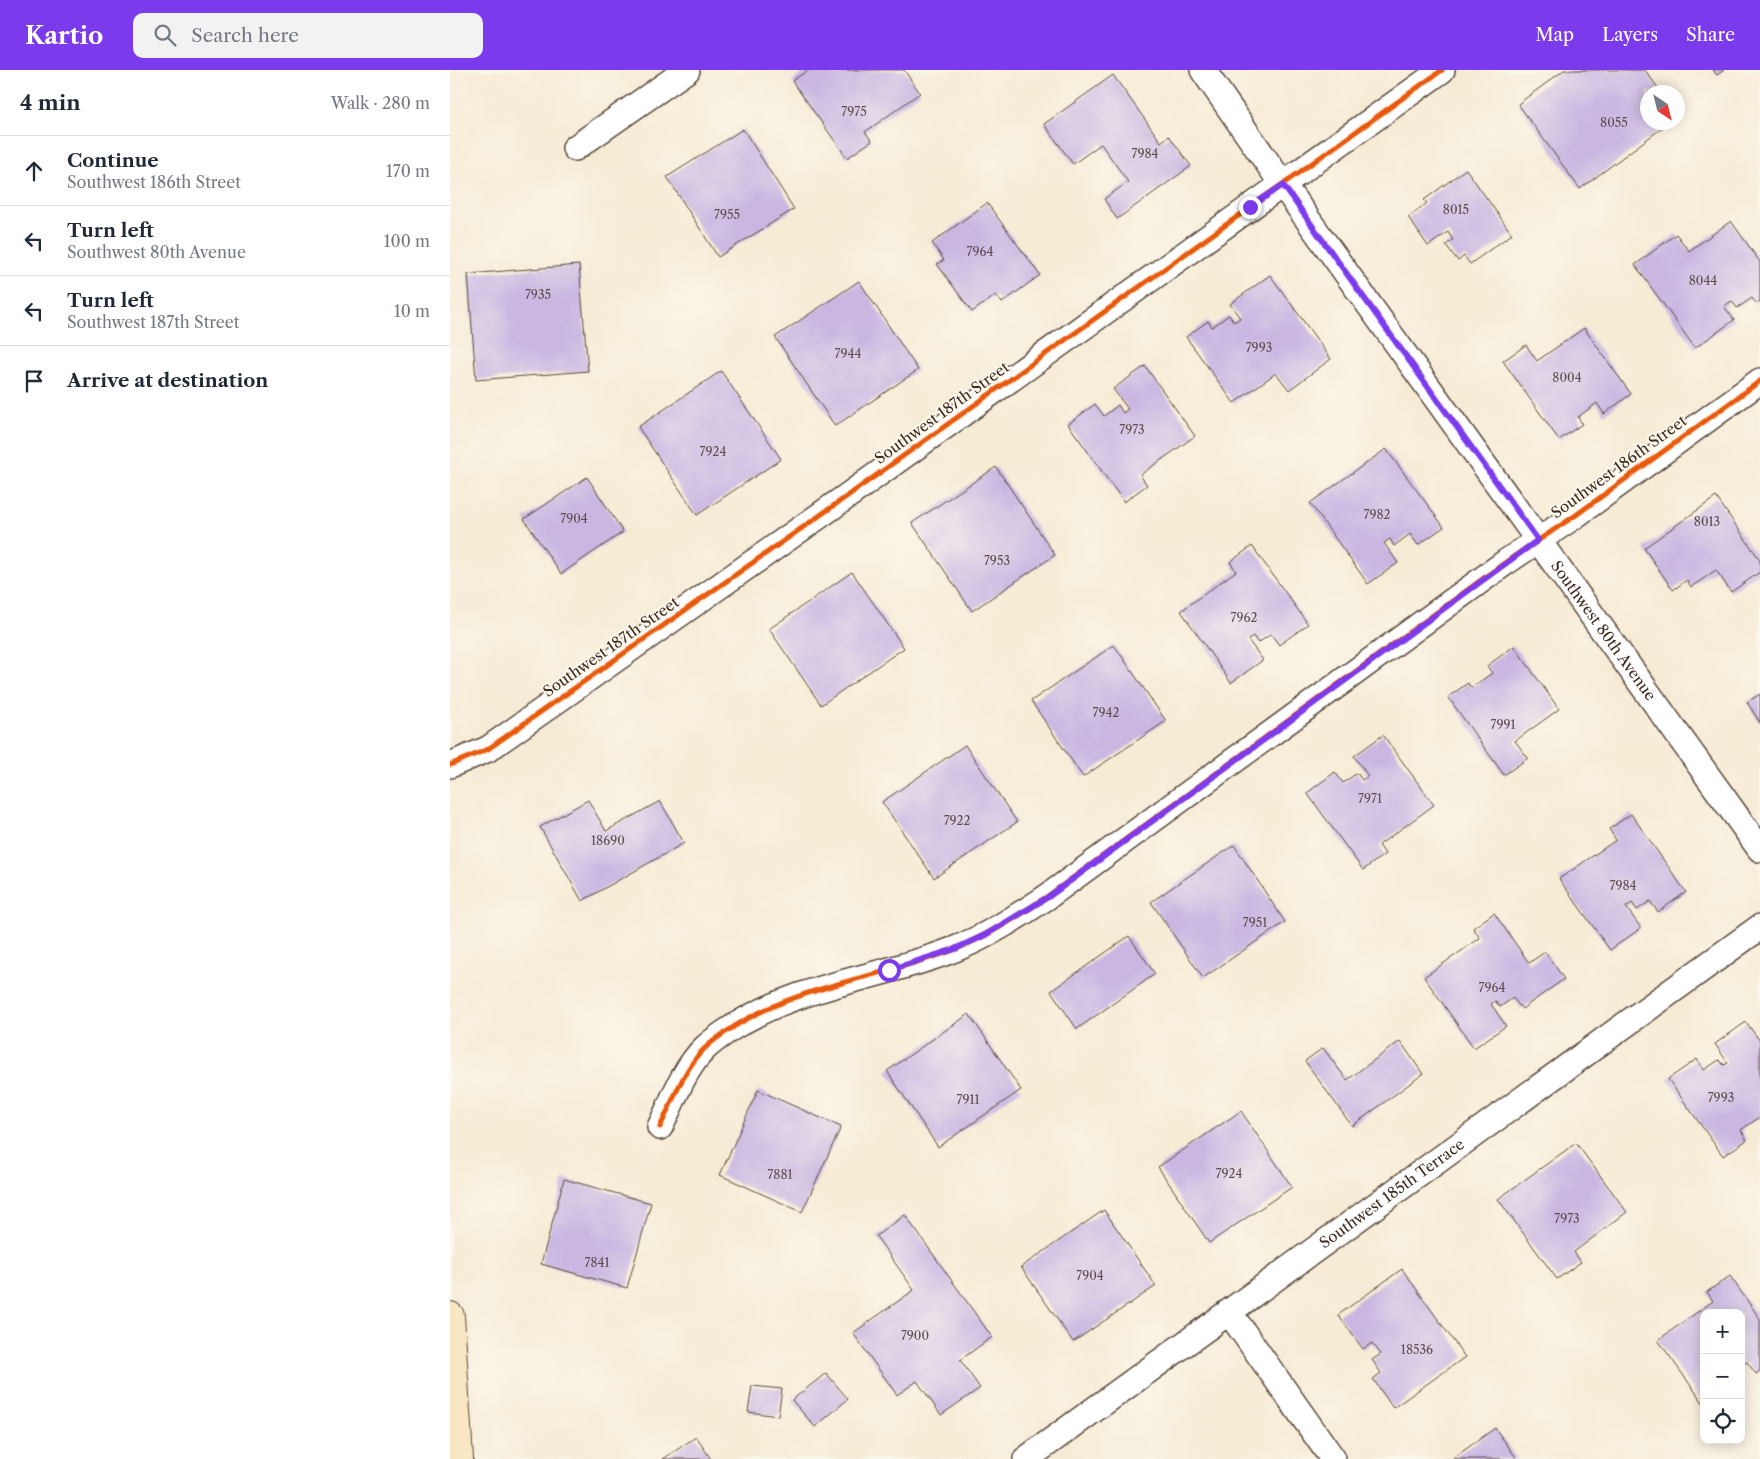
<!DOCTYPE html>
<html lang="en">
<head>
<meta charset="utf-8">
<style>
  :root { --surface:#fff; --page:#f2f2f3; --text:#1f2937; --muted:#747a83; --line:#e0e1e3; --accent:#7c3aed }
  body { margin:0; font-family:"Libre Caslon Text",serif; background:var(--page); color:var(--text) }
  .controls { position:absolute; right:15px; bottom:15px; display:grid; overflow:hidden; border-radius:10px; box-shadow:0 2px 12px #0003 }
  .controls button { width:45px; height:45px; display:grid; place-items:center; padding:0; border:0; border-bottom:1px solid var(--line); background:var(--surface); color:var(--text); font:25px sans-serif }
  .compass { position:absolute; left:1190px; top:15px; width:45px; height:45px; border-radius:50%; background:var(--surface); box-shadow:0 2px 12px #0003; rotate:145deg }
  .stop { position:absolute; width:15px; height:15px; margin:-11px; border:4px solid #7c3aed; border-radius:50%; background:#fff }
  .stop.end { background:#7c3aed; border-color:#fff; box-shadow:0 1px 5px #0008 }
  .list { margin:0; padding:0; list-style:none }
  h2 { display:flex; justify-content:space-between; align-items:center; height:65px; margin:0; padding:0 20px; font-size:21px }
  h2 small { font-size:16px; font-weight:400; color:var(--muted) }
  .list li { display:grid; grid-template-columns:32px 1fr auto; gap:15px; align-items:center; box-sizing:border-box; height:70px; padding:0 20px; border-top:1px solid var(--line) }
  .list b { display:block; font-size:19px; white-space:nowrap }
  .list p { margin:0; font-size:16px; white-space:nowrap; color:var(--muted) }
  .list em { font-size:16px; font-style:normal; color:var(--muted) }
  .icon { flex:none; width:28px; height:28px; fill:none; stroke:currentColor; stroke-width:2; stroke-linecap:round; stroke-linejoin:round }
  .map { position:relative; flex:none; width:1310px; height:1389px; overflow:hidden }
  header { display:flex; align-items:center; gap:30px; box-sizing:border-box; height:70px; padding:0 25px; background:var(--accent); color:#fff }
  header strong { font-size:24px }
  nav { display:flex; gap:28px; margin-inline-start:auto; font-size:18px }
  .search { width:350px; height:45px; background:var(--page); display:flex; align-items:center; gap:12px; box-sizing:border-box; padding:0 18px; border-radius:10px; color:var(--muted); font-size:19px }
  main { display:flex }
  aside { flex:1; background:var(--surface) }
  .map>svg:first-child { display:block }
  .building { fill:#c9b7e2 }
  .lines { fill:none; stroke-linecap:round; stroke-linejoin:round }
  .street-casing { stroke:#574739; stroke-width:28 }
  .secondary-casing { stroke:#574739; stroke-width:30 }
  .street { stroke:#fff; stroke-width:25 }
  .secondary { stroke:#f9e7c3; stroke-width:28 }
  .cycleway-casing { stroke:#fbf7ec; stroke-width:8 }
  .cycleway { stroke:#e8590c; stroke-width:5 }
  .route { stroke:#7c3aed; stroke-width:6 }
  .labels { text-anchor:middle; stroke-width:4; stroke-linejoin:round; paint-order:stroke }
  .number-label { font-size:12px; fill:#5e4d4f }
  .street-label { font-size:15px; fill:#3b2a1e; stroke:#fbf7ec }
</style>
</head>
<body>
<header>
<strong>Kartio</strong>
<div class="search"><svg class="icon" aria-label="search" viewBox="0 0 24 24"><circle cx="10" cy="10" r="6"/><path d="M15 15l6 6"/></svg>Search here</div>
<nav><a>Map</a><a>Layers</a><a>Share</a></nav>
</header>
<main>
<aside>
<h2>4 min<small>Walk · 280 m</small></h2>
<ul class="list">
<li><svg class="icon" aria-label="ahead" viewBox="0 0 24 24"><path d="M12 20V5M6 11l6-6 6 6"/></svg><div><b>Continue</b><p>Southwest 186th Street</p></div><em>170 m</em></li>
<li><svg class="icon" aria-label="left" viewBox="0 0 24 24"><path d="M17 20v-9H6M10 6l-5 5 5 5"/></svg><div><b>Turn left</b><p>Southwest 80th Avenue</p></div><em>100 m</em></li>
<li><svg class="icon" aria-label="left" viewBox="0 0 24 24"><path d="M17 20v-9H6M10 6l-5 5 5 5"/></svg><div><b>Turn left</b><p>Southwest 187th Street</p></div><em>10 m</em></li>
<li><svg class="icon" aria-label="arrive" viewBox="0 0 24 24"><path d="M6 21V4h12l-3 4 3 4H6"/></svg><div><b>Arrive at destination</b></div></li>
</ul>
</aside>
<div class="map">
<svg width="1310" height="1389" viewBox="0 0 1310 1389">
  <rect width="100%" height="100%" fill="#fbf7ec"/>
  <filter id="ink" filterUnits="userSpaceOnUse"><feTurbulence type="fractalNoise" baseFrequency=".02" numOctaves="2"/><feDisplacementMap in="SourceGraphic" scale="10" xChannelSelector="R" yChannelSelector="G"/><feConvolveMatrix kernelMatrix="1 2 1 2 8 2 1 2 1" color-interpolation-filters="sRGB"/></filter>
  <filter id="wash" filterUnits="userSpaceOnUse"><feTurbulence type="fractalNoise" baseFrequency=".0096" numOctaves="4" result="noise"/><feDisplacementMap in="SourceGraphic" scale="20" xChannelSelector="R" yChannelSelector="G"/><feGaussianBlur stdDeviation="1.12" result="paint"/><feColorMatrix in="noise" values="0 0 0 0 0 0 0 0 0 0 0 0 0 0 0 0 0 1.4 0 .05"/><feComposite in="paint" operator="in"/></filter>
  <g filter="url(#wash)">
    <rect width="100%" height="100%" fill="#f6ebd5"/>
    <g id="blocks">
      <g class="building">
        <polygon points="358,0 377,0 378,2 380,0 454,0 470,23 415,62 422,71 397,88 342,11"/>
        <polygon points="1114,0 1195,0 1211,22 1198,22 1198,52 1220,52 1130,119 1068,34"/>
        <polygon points="1263,0 1274,0 1267,5"/>
        <polygon points="663,5 711,72 719,66 741,96 667,149 654,129 678,112 651,74 623,94 594,54"/>
        <polygon points="293,59 344,139 268,187 217,107"/>
        <polygon points="1016,99 1062,164 1020,194 1014,186 1008,191 996,175 1003,170 998,162 978,176 958,147 977,133 974,130"/>
        <polygon points="537,133 590,205 552,233 546,225 522,242 487,194 494,190 482,173"/>
        <polygon points="1281,151 1310,192 1310,232 1307,234 1302,228 1287,238 1282,231 1274,236 1284,250 1245,278 1185,195 1226,164 1239,181"/>
        <polygon points="129,195 138,301 26,310 18,204"/>
        <polygon points="820,205 881,289 839,320 826,303 784,333 736,267 758,251 762,257 779,245 784,252 790,248 780,234"/>
        <polygon points="409,211 468,300 385,356 325,267"/>
        <polygon points="1134,258 1181,324 1154,344 1147,333 1128,347 1132,354 1109,370 1053,291 1076,275 1087,291"/>
        <polygon points="695,296 745,366 690,405 697,415 674,432 618,354 645,334 654,346 668,335 673,343 678,339 663,319"/>
        <polygon points="271,301 331,389 247,445 188,357"/>
        <polygon points="936,379 994,457 968,475 960,464 944,476 940,469 934,473 948,493 918,514 860,433"/>
        <polygon points="546,397 605,485 522,541 462,453"/>
        <polygon points="137,407 173,462 111,504 74,449"/>
        <polygon points="1266,427 1310,490 1310,502 1281,522 1266,500 1241,517 1237,510 1223,520 1194,478"/>
        <polygon points="802,476 858,554 829,575 821,564 808,573 803,566 798,570 813,590 781,613 731,541 786,501 780,492"/>
        <polygon points="402,502 454,578 371,635 319,559"/>
        <polygon points="664,575 716,651 633,707 581,631"/>
        <polygon points="1064,576 1109,639 1065,671 1078,688 1054,705 998,627 1018,613 1021,618 1042,603 1037,596"/>
        <polygon points="1310,624 1310,653 1297,632"/>
        <polygon points="933,665 984,735 929,775 935,784 913,800 857,723 885,702 893,713 907,703 912,710 918,706 904,686"/>
        <polygon points="515,675 567,752 484,808 432,732"/>
        <polygon points="138,730 156,761 210,731 234,773 132,831 90,757"/>
        <polygon points="1181,744 1236,822 1208,842 1200,831 1187,840 1182,833 1176,837 1191,858 1160,880 1109,809 1166,770 1159,759"/>
        <polygon points="784,775 835,852 753,908 701,832"/>
        <polygon points="1044,843 1079,893 1095,882 1114,909 1072,939 1063,928 1050,937 1045,931 1041,934 1056,956 1024,978 974,907 1030,868 1023,858"/>
        <polygon points="679,866 705,904 627,959 601,921"/>
        <polygon points="519,944 571,1020 488,1077 437,1001"/>
        <polygon points="1296,952 1310,971 1310,1047 1291,1060 1297,1070 1273,1086 1218,1009 1247,989 1254,1000 1269,990 1274,995 1278,993 1265,974"/>
        <polygon points="950,971 973,1004 902,1056 855,991 873,978 897,1010"/>
        <polygon points="308,1020 391,1057 352,1142 270,1105"/>
        <polygon points="791,1041 842,1117 759,1173 708,1097"/>
        <polygon points="1126,1073 1177,1142 1124,1182 1131,1192 1107,1209 1048,1129"/>
        <polygon points="114,1109 201,1133 177,1218 91,1194"/>
        <polygon points="654,1140 706,1216 623,1272 571,1197"/>
        <polygon points="455,1145 542,1267 510,1290 530,1318 491,1345 467,1311 447,1325 403,1263 464,1220 426,1166"/>
        <polygon points="952,1199 1015,1287 943,1338 923,1309 931,1303 922,1290 931,1284 922,1273 913,1279 888,1245"/>
        <polygon points="1280,1206 1310,1249 1310,1301 1306,1304 1297,1292 1291,1296 1291,1243 1254,1243 1254,1334 1208,1270 1263,1231 1257,1222"/>
        <polygon points="376,1303 398,1329 365,1357 342,1330"/>
        <polygon points="302,1316 332,1319 328,1346 298,1342"/>
        <polygon points="1045,1358 1067,1389 1002,1389"/>
        <polygon points="246,1367 261,1389 213,1389"/>
      </g>
    </g>
  </g>
  <g filter="url(#ink)">
    <use href="#blocks" fill-opacity="0" stroke="#574739" stroke-width="1"/>
    <g class="lines">
      <defs>
        <g id="street">
          <path id="s1" d="M753 0 833 115 1310 779"/>
          <polyline points="125,78 237,0"/>
          <polyline points="0,695 38,679 396,427 992,0"/>
          <path d="M210 1057C223 1031 233 1000 254 979 263 970 274 963 285 956 352 914 432 908 505 879 538 866 568 846 597 827L1056 492 1126 445 1310 311"/>
          <polyline points="779,1242 883,1389"/>
          <path id="s2" d="M576 1389 1310 857"/>
        </g>
        <polyline id="secondary" points="0,1246 9,1389"/>
      </defs>
      <use href="#street" class="street-casing"/>
      <use href="#secondary" class="secondary-casing"/>
      <use href="#street" class="street"/>
      <use href="#secondary" class="secondary"/>
      <defs>
        <g id="cycleway">
          <polyline points="0,695 38,679 396,427 992,0"/>
          <path d="M210 1057C223 1031 233 1000 254 979 263 970 274 963 285 956 352 914 432 908 505 879 538 866 568 846 597 827L1056 492 1126 445 1310 311"/>
        </g>
      </defs>
      <use href="#cycleway" class="cycleway-casing"/>
      <use href="#cycleway" class="cycleway"/>
    </g>
  </g>
  <g class="lines" filter="url(#ink)">
    <polyline class="route" points="439,900 505,879 535,865 598,827 1088,470 833,115 800,137"/>
  </g>
  <g class="labels">
    <g class="number-label">
      <text x="404" y="46">7975</text>
      <text x="1164" y="57">8055</text>
      <text x="695" y="88">7984</text>
      <text x="1006" y="144">8015</text>
      <text x="277" y="149">7955</text>
      <text x="530" y="186">7964</text>
      <text x="1253" y="215">8044</text>
      <text x="88" y="229">7935</text>
      <text x="809" y="282">7993</text>
      <text x="398" y="288">7944</text>
      <text x="1117" y="312">8004</text>
      <text x="682" y="364">7973</text>
      <text x="263" y="386">7924</text>
      <text x="927" y="449">7982</text>
      <text x="124" y="453">7904</text>
      <text x="1257" y="456">8013</text>
      <text x="547" y="495">7953</text>
      <text x="794" y="552">7962</text>
      <text x="656" y="647">7942</text>
      <text x="1053" y="659">7991</text>
      <text x="920" y="733">7971</text>
      <text x="507" y="755">7922</text>
      <text x="158" y="775">18690</text>
      <text x="1173" y="820">7984</text>
      <text x="805" y="857">7951</text>
      <text x="1042" y="922">7964</text>
      <text x="1271" y="1032">7993</text>
      <text x="518" y="1034">7911</text>
      <text x="779" y="1108">7924</text>
      <text x="330" y="1109">7881</text>
      <text x="1117" y="1153">7973</text>
      <text x="147" y="1197">7841</text>
      <text x="640" y="1210">7904</text>
      <text x="465" y="1270">7900</text>
      <text x="967" y="1284">18536</text>
    </g>
    <g class="street-label">
      <text transform="translate(492 343) rotate(-36)" y="5">Southwest 187th Street</text>
      <text transform="translate(1169 397) rotate(-36)" y="5">Southwest 186th Street</text>
      <text dy="5" stroke="none"><textPath href="#s1" startOffset="689">Southwest 80th Avenue</textPath></text>
      <text transform="translate(161 577) rotate(-35)" y="5">Southwest 187th Street</text>
      <text dy="5" stroke="none"><textPath href="#s2" startOffset="452">Southwest 185th Terrace</textPath></text>
    </g>
  </g>
</svg>
<div class="controls">
<button>+</button>
<button>−</button>
<button><svg class="icon" aria-label="locate" viewBox="0 0 24 24"><circle cx="12" cy="12" r="6"/><path d="M12 2v4M12 18v4M2 12h4M18 12h4"/></svg></button>
</div>
<svg class="compass" viewBox="-18 -18 36 36"><path d="M0-13l5 13h-10z" fill="#e53935"/><path d="M0 13l5-13h-10z" fill="#747a83"/></svg>
<div class="stop" style="left:439px;top:900px"></div>
<div class="stop end" style="left:800px;top:137px"></div>
</div>
</main>
</body>
</html>
